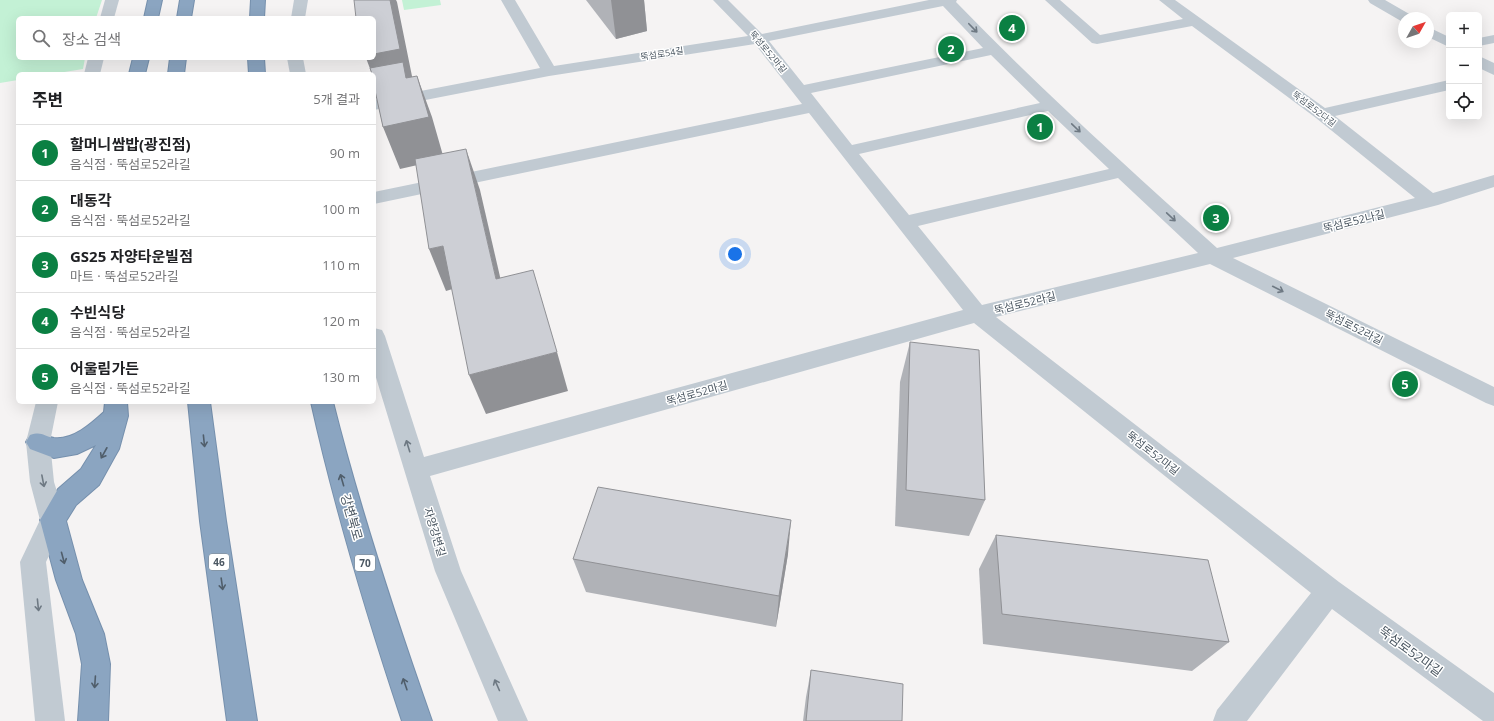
<!DOCTYPE html>
<html lang="ko">
<head>
<meta charset="utf-8">
<style>
  :root { --surface:#fff; --page:#f2f2f2; --text:#202124; --muted:#757577; --line:#e0e0e0; --accent:#0b8043 }
  body { margin:0; font-family:"Open Sans","Noto Sans KR",sans-serif; background:var(--page); color:var(--text) }
  .controls { position:absolute; right:12px; top:12px; display:grid; overflow:hidden; border-radius:6px; box-shadow:0 4px 16px #0002 }
  .controls button { width:36px; height:36px; display:grid; place-items:center; padding:0; border:0; border-bottom:1px solid var(--line); background:var(--surface); color:var(--text); font:20px sans-serif }
  .compass { position:absolute; left:1398px; top:12px; width:36px; height:36px; border-radius:50%; background:var(--surface); box-shadow:0 4px 16px #0002; rotate:50deg }
  .you { position:absolute; left:735px; top:254px; width:14px; height:14px; margin:-10px; border:3px solid #fff; border-radius:50%; background:#1a73e8; box-shadow:0 0 0 6px #1a73e833 }
  .badge { display:grid; place-items:center; width:26px; height:26px; border-radius:50%; background:var(--accent); color:#fff; font-size:13px; font-weight:700 }
  .pin { position:absolute; translate:-50% -50%; border:2px solid #fff; box-shadow:0 1px 4px #0006 }
  .list { margin:0; padding:0; list-style:none }
  h2 { display:flex; justify-content:space-between; align-items:center; height:52px; margin:0; padding:0 16px; font-size:17px }
  h2 small { font-size:13px; font-weight:400; color:var(--muted) }
  .list li { display:grid; grid-template-columns:26px 1fr auto; gap:12px; align-items:center; box-sizing:border-box; height:56px; padding:0 16px; border-top:1px solid var(--line) }
  .list b { display:block; font-size:15px; white-space:nowrap }
  .list p { margin:0; font-size:13px; white-space:nowrap; color:var(--muted) }
  .list em { font-size:13px; font-style:normal; color:var(--muted) }
  .icon { flex:none; width:22px; height:22px; fill:none; stroke:currentColor; stroke-width:2; stroke-linecap:round; stroke-linejoin:round }
  .map { position:relative; flex:none; width:1494px; height:721px; overflow:hidden }
  .search { position:absolute; background:var(--surface); box-shadow:0 4px 16px #0002; left:16px; top:16px; width:360px; height:44px; display:flex; align-items:center; gap:10px; box-sizing:border-box; padding:0 14px; border-radius:6px; color:var(--muted); font-size:15px }
  .panel { position:absolute; background:var(--surface); box-shadow:0 4px 16px #0002; left:16px; top:72px; width:360px; height:332px; border-radius:6px }
  .map>svg:first-child { display:block }
  .green { fill:#c3f1d5 }
  .lines { fill:none; stroke-linecap:round; stroke-linejoin:round }
  .highway-casing { stroke:#7690ad; stroke-width:2 }
  .minor { fill:#c1cad2; fill-rule:evenodd }
  .highway { fill:#8ba5c1; fill-rule:evenodd }
  .wall { fill:#b0b2b7 }
  .shaded-wall { fill:#909195 }
  .building { fill:#cdcfd5; stroke:#909195 }
  .oneway { stroke:#6e7983 }
  .oneway2 { stroke:#505e6b }
  .labels { text-anchor:middle; stroke-width:3; stroke-linejoin:round; paint-order:stroke }
  .far-street-label { font-size:9px; fill:#4a5661; stroke:#fff }
  .shield { fill:#fff; stroke:#808990; stroke-width:1 }
  .shield-label { font-size:10px; font-weight:bold; fill:#4a5661 }
  .street-label { font-size:11px; fill:#4a5661; stroke:#fff }
  .near-street-label { font-size:13px; fill:#4a5661; stroke:#fff }
</style>
</head>
<body>
<div class="map">
<svg width="1494" height="721" viewBox="0 0 1494 721">
  <rect width="100%" height="100%" fill="#f5f3f3"/>
  <g class="green">
    <polygon points="0,0 102,0 96,18 18,18 18,58 85,58 83,69 52,74 18,74 18,80 0,83"/>
    <polygon points="402,0 440,0 441,5 404,10"/>
  </g>
  <g class="lines">
    <defs>
      <g id="highway">
        <polygon points="148,0 162,0 158,18 144,18"/>
        <polygon points="180,0 194,0 191,18 177,18"/>
        <polygon points="251,0 265,0 264,18 250,18"/>
        <polygon points="133,58 149,58 145,74 129,74"/>
        <polygon points="170,58 186,58 184,74 168,74"/>
        <polygon points="248,58 264,58 265,74 249,74"/>
        <path d="M105 402H127L128 416 119 449 115 456 99 485 76 505 66 521 82 580 104 634 110 664 108 721H78L82 664 76 634 56 580 40 520 58 489 81 469 96 445 77 454 54 458 30 449 26 442 30 435C42 431 43 436 54 438 73 440 91 424 104 412Z"/>
        <polygon points="188,402 210,402 226,521 257,721 227,721 200,521"/>
        <path d="M311 402H333C360 510 395 616 432 721H402C367 616 335 510 311 402Z"/>
      </g>
    </defs>
    <use href="#highway" class="highway-casing"/>
    <g class="minor">
      <polygon points="105,0 119,0 114,18 100,18"/>
      <polygon points="294,0 308,0 305,18 291,18"/>
      <path d="M501 0H515L554 66 748 36 713 0H728L762 34 929 0H957L956 2C1039 88 1128 168 1217 248L1415 198 1316 118 1192 26 1097 44 1092 43 1045 0H1060L1100 35 1183 19 1159 0H1175L1325 108 1449 80V90L1335 116 1433 193 1494 175V187L1438 205 1233 258 1494 387V406L1486 403 1210 264 996 317 1339 582 1494 693V721H1483L1332 609 1247 721H1213L1217 710 1311 593 974 323 430 476 461 571 528 721H498L435 571 374 371V328L382 330 385 336 424 457 963 310 809 113 374 204V192L802 104 755 44 549 76 374 110V100L540 68ZM943 6 983 48 804 85 769 41ZM991 55 1040 103 852 145 811 93ZM1048 111 1109 169 909 215 859 154ZM1118 178 1198 253 982 305 918 226Z"/>
      <polygon points="1368,0 1385,0 1411,15 1413,18 1404,18 1404,22 1401,21 1370,3"/>
      <polygon points="1428,27 1449,37 1449,47 1428,37"/>
      <polygon points="1494,35 1494,43 1479,46 1479,38"/>
      <polygon points="1479,56 1494,63 1494,75 1479,68"/>
      <polygon points="88,58 104,58 100,74 84,74"/>
      <polygon points="287,58 303,58 306,74 290,74"/>
      <polygon points="36,402 58,402 50,442 54,482 66,520 46,562 65,721 35,721 20,562 40,520 30,482 26,442"/>
    </g>
    <use href="#highway" class="highway"/>
  </g>
  <g class="wall">
    <polygon points="586,0 644,0 647,31 616,39"/>
    <polygon points="910,342 985,500 969,536 895,526 900,382"/>
    <polygon points="996,535 1229,642 1192,671 983,644 979,569"/>
    <polygon points="788,554 776,627 586,592 573,559"/>
    <polygon points="811,670 902,721 803,721 806,697"/>
  </g>
  <g class="shaded-wall">
    <polygon points="390,0 396,0 397,2 415,91 417,76 432,117 444,159 400,169 383,127 372,74 366,58 374,58 374,54"/>
    <polygon points="611,0 644,0 647,31 616,39"/>
    <polygon points="466,149 480,190 510,320 496,279"/>
    <polygon points="443,246 459,287 446,291 429,249"/>
    <polygon points="557,352 568,391 486,414 469,375"/>
    <polygon points="791,520 788,554 776,627 779,596"/>
  </g>
  <g class="building">
    <polygon points="354,0 390,0 400,49 374,54 374,18 356,18"/>
    <polygon points="403,62 406,78 417,76 429,117 383,127 374,86 374,74 372,74 370,68"/>
    <polygon points="466,149 496,279 533,270 557,352 469,375 443,246 429,249 415,159"/>
    <polygon points="910,342 979,350 985,500 906,490"/>
    <polygon points="598,487 791,520 779,596 573,559"/>
    <polygon points="996,535 1208,560 1229,642 1002,614"/>
    <polygon points="811,670 903,684 902,721 806,721"/>
  </g>
  <defs><path id="oneway-shaft" d="M-6 0H5M1.5-3L5.5 0L1.5 3" fill="none" stroke-width="1.6" stroke-linecap="round" stroke-linejoin="round"/></defs>
  <g class="oneway">
    <use href="#oneway-shaft" transform="translate(973 28) rotate(46)"/>
    <use href="#oneway-shaft" transform="translate(1076 128) rotate(44)"/>
    <use href="#oneway-shaft" transform="translate(1171 217) rotate(43)"/>
    <use href="#oneway-shaft" transform="translate(1278 289) rotate(27)"/>
    <use href="#oneway-shaft" transform="translate(408 446) rotate(-107)"/>
    <use href="#oneway-shaft" transform="translate(43 481) rotate(79)"/>
    <use href="#oneway-shaft" transform="translate(38 605) rotate(84)"/>
    <use href="#oneway-shaft" transform="translate(497 685) rotate(-114)"/>
  </g>
  <g class="oneway2">
    <use href="#oneway-shaft" transform="translate(204 441) rotate(84)"/>
    <use href="#oneway-shaft" transform="translate(104 453) rotate(119)"/>
    <use href="#oneway-shaft" transform="translate(342 480) rotate(-106)"/>
    <use href="#oneway-shaft" transform="translate(63 558) rotate(75)"/>
    <use href="#oneway-shaft" transform="translate(222 584) rotate(82)"/>
    <use href="#oneway-shaft" transform="translate(95 682) rotate(94)"/>
    <use href="#oneway-shaft" transform="translate(405 684) rotate(-109)"/>
  </g>
  <g class="labels">
    <g class="far-street-label">
      <text transform="translate(768 52) rotate(50)" y="3">뚝섬로52마길</text>
      <text transform="translate(662 54) rotate(-9)" y="3">뚝섬로54길</text>
      <text transform="translate(1314 109) rotate(37)" y="3">뚝섬로52다길</text>
    </g>
    <g class="shield">
      <rect x="209" y="554" width="20" height="16" rx="3"/>
      <rect x="355" y="555" width="20" height="16" rx="3"/>
    </g>
    <g class="shield-label">
      <text x="219" y="566">46</text>
      <text x="365" y="567">70</text>
    </g>
    <g class="street-label">
      <text transform="translate(1354 221) rotate(-14)" y="4">뚝섬로52나길</text>
      <text transform="translate(1025 303) rotate(-14)" y="4">뚝섬로52라길</text>
      <text transform="translate(1354 327) rotate(27)" y="4">뚝섬로52라길</text>
      <text transform="translate(697 393) rotate(-16)" y="4">뚝섬로52마길</text>
      <text transform="translate(1153 453) rotate(38)" y="4">뚝섬로52마길</text>
      <text transform="translate(435 532) rotate(73)" y="4">자양강변길</text>
    </g>
    <g class="near-street-label">
      <text transform="translate(352 517) rotate(74)" y="5">강변북로</text>
      <text transform="translate(1411 651) rotate(36)" y="5">뚝섬로52마길</text>
    </g>
  </g>
</svg>
<div class="controls">
<button>+</button>
<button>−</button>
<button><svg class="icon" aria-label="locate" viewBox="0 0 24 24"><circle cx="12" cy="12" r="6"/><path d="M12 2v4M12 18v4M2 12h4M18 12h4"/></svg></button>
</div>
<svg class="compass" viewBox="-18 -18 36 36"><path d="M0-13l5 13h-10z" fill="#e53935"/><path d="M0 13l5-13h-10z" fill="#757577"/></svg>
<div class="you"></div>
<div class="pin badge" style="left:1040px;top:127px">1</div>
<div class="pin badge" style="left:951px;top:49px">2</div>
<div class="pin badge" style="left:1216px;top:218px">3</div>
<div class="pin badge" style="left:1012px;top:28px">4</div>
<div class="pin badge" style="left:1405px;top:384px">5</div>
<div class="search"><svg class="icon" aria-label="search" viewBox="0 0 24 24"><circle cx="10" cy="10" r="6"/><path d="M15 15l6 6"/></svg>장소 검색</div>
<section class="panel">
<h2>주변<small>5개 결과</small></h2>
<ul class="list">
<li><span class="badge">1</span><div><b>할머니쌈밥(광진점)</b><p>음식점 · 뚝섬로52라길</p></div><em>90 m</em></li>
<li><span class="badge">2</span><div><b>대동각</b><p>음식점 · 뚝섬로52라길</p></div><em>100 m</em></li>
<li><span class="badge">3</span><div><b>GS25 자양타운빌점</b><p>마트 · 뚝섬로52라길</p></div><em>110 m</em></li>
<li><span class="badge">4</span><div><b>수빈식당</b><p>음식점 · 뚝섬로52라길</p></div><em>120 m</em></li>
<li><span class="badge">5</span><div><b>어울림가든</b><p>음식점 · 뚝섬로52라길</p></div><em>130 m</em></li>
</ul>
</section>
</div>
</body>
</html>
